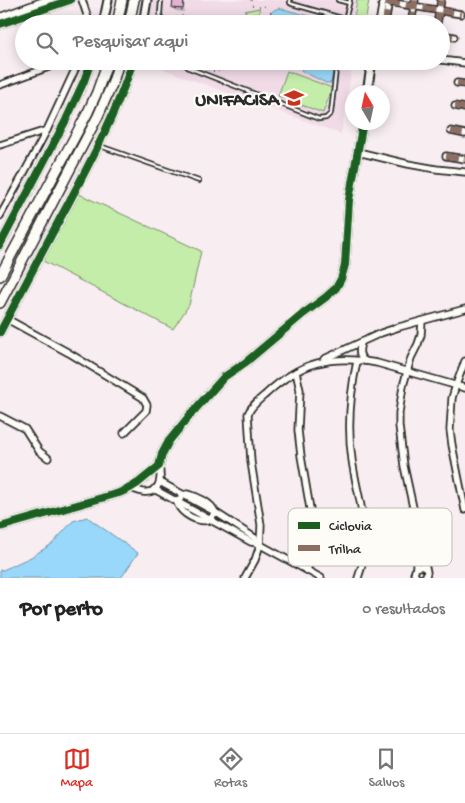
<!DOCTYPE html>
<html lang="pt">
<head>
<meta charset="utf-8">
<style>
  :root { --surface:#fff; --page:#f2f2f2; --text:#222; --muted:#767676; --line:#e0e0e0; --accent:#d93025 }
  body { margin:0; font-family:"Gochi Hand",sans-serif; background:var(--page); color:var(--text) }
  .compass { position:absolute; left:345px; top:85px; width:45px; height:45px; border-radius:50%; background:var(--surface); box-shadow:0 2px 12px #0003; rotate:351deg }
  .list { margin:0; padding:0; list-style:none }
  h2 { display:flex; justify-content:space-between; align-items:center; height:65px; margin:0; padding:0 20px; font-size:21px }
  h2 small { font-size:16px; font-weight:400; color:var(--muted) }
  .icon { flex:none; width:28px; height:28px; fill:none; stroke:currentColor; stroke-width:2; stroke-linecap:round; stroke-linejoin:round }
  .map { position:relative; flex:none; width:465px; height:578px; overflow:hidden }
  .search { position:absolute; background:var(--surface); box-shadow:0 2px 12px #0003; left:15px; right:15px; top:15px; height:55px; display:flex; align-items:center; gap:12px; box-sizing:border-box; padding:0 18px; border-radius:28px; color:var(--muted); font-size:19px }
  .sheet { height:155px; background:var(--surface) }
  nav { display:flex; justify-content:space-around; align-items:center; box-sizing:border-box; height:70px; border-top:1px solid var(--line); background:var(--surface); font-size:14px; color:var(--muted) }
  nav a { display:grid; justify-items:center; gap:2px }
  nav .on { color:var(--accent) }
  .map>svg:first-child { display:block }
  .built { fill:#f1dbe7 }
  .green { fill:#c3eda9; stroke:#778c6a }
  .water { fill:#99d8fa; stroke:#6d93a7 }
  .shadow { fill:#0003 }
  .building { fill:#e2b2d2; stroke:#2b2b2b }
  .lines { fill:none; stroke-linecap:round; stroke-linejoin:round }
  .service-casing { stroke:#2b2b2b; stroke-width:6 }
  .minor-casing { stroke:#2b2b2b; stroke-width:9 }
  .tertiary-casing { stroke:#2b2b2b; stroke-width:11 }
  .secondary-casing { stroke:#2b2b2b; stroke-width:11 }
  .trunk-casing { stroke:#2b2b2b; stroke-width:12 }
  .path { stroke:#2b2b2b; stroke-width:1; stroke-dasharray:1 4; stroke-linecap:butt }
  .service { stroke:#fdfcf7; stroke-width:2.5 }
  .minor { stroke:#fdfcf7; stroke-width:5.5 }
  .tertiary { stroke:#fdfcf7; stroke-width:7 }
  .secondary { stroke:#fdfcf7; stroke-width:8 }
  .trunk { stroke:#fdfcf7; stroke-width:9 }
  .quiet { stroke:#8d6e63; stroke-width:6; stroke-dasharray:12 6; stroke-linecap:butt }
  .cycleway-casing { stroke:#fdfcf7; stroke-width:11 }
  .cycleway { stroke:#1b5e20; stroke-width:8 }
  .labels { text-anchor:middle; stroke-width:4.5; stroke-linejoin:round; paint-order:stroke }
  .poi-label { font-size:19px; font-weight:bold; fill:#2b2b2b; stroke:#fdfcf7; text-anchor:end }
  .key { fill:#fdfcf7; stroke:#bebdba; stroke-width:1 }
  .key-label { font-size:14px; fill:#2b2b2b }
</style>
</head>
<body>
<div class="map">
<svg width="465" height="578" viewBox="0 0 465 578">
  <rect width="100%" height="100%" fill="#f8edf0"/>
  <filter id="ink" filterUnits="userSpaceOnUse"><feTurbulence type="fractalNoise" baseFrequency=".02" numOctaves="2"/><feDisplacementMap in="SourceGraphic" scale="10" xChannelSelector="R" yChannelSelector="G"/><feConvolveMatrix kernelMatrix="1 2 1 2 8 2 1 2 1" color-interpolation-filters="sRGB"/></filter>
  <g filter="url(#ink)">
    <g class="built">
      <polygon points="148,0 363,0 359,24 143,24"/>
      <polygon points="141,61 353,61 341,134"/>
    </g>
    <g class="green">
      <polygon points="357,0 369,0 365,24 353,24"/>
      <polygon points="259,8 261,24 248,24 245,11"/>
      <polygon points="287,71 332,88 323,113 278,96"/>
      <polygon points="79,194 201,251 189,305 173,329 43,261"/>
    </g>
    <g class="water">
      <path d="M279 8 340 24H269C269 14 270 11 279 8Z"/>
      <polygon points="297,61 335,61 331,83 326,83 302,71"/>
      <polygon points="87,517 138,553 121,578 0,578 0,570 3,570 31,557 52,544 73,521"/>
    </g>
    <polygon class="shadow" points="174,0 185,0 184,12 175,11 173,7"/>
    <polygon class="building" points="173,0 184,0 183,9 172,8"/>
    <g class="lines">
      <defs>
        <g id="service">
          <polyline points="161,0 160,14 163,24"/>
          <polyline points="290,0 290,3 292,4 345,19"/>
          <polyline points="338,0 349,3"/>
          <polyline points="344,24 350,0"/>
          <polyline points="181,61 189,68 319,119 326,118 331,113 337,61"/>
          <polyline points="100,146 199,181"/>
        </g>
        <g id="minor">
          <polyline points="82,0 90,24"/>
          <polyline points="388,2 461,14"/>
          <polyline points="379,24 383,0"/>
          <polyline points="385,24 389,0"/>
          <polyline points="411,24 415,0"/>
          <polyline points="437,24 441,0"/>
          <polyline points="441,35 454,37"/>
          <polyline points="441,60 465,63"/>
          <polyline points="457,83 465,84"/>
          <polyline points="0,85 65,61"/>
          <polyline points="455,106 465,108"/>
          <polyline points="451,131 465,134"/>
          <polyline points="0,145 47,130"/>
          <polyline points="358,152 408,164 436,169 465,172"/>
          <polyline points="446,156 465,159"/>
          <polyline points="0,216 24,173 47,130 79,61"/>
          <polyline points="7,319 69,353 143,398 147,405 146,411 124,433"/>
          <polyline points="422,321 421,335 418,344 411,358 403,386 399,413 399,426 404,466 427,572 426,576 423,578"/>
          <path d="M361 343C359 350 358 356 365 361"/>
          <polyline points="324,359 381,333 399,327 465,309"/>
          <path d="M357 361C350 394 347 426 352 460 358 502 374 536 358 578"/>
          <polyline points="465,361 456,385 452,398 450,430 452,445 465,510"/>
          <polyline points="296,372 300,390 298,430 301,456 315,538 314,548 307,570"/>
          <polyline points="0,416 25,429 39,451 48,458"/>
          <polyline points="160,482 215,512 255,538 257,543"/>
          <path d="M130 488C134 489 138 491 143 492 160 494 162 479 159 466"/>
          <polyline points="154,489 251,542 257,543 321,578"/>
          <path d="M187 494C196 496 211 502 215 512L210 520C198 523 182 515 177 503L183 495Z"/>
          <polyline points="416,532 416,568"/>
          <path d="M245 578 255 560 260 545 261 525 251 462 248 414C251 406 259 400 266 394 300 362 331 354 377 363L465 388"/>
          <polyline points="417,578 414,574 416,568 421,566 425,568"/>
        </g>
        <g id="tertiary">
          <polyline points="103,24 108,0"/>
          <polyline points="143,24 147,0"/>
          <polyline points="367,92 372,61"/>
          <polyline points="0,245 66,120 84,81 91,61"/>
          <path d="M0 332C23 289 45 246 68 204 93 157 117 111 133 61"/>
          <polyline points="0,527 119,493 130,488 138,483 159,466 162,454 169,441 190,415 224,377 246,362 303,314 326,297 336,288 341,279 345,265 349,200 363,122"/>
        </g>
        <g id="secondary">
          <polyline points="0,18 49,0"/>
          <polyline points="0,24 70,0"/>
        </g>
        <g id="trunk">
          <polyline points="117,24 122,0"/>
          <polyline points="129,24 134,0"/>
          <polyline points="0,276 88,112 97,92 108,61"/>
          <polyline points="0,303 98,116 113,82 119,61"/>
        </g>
      </defs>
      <use href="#service" class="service-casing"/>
      <use href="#minor" class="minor-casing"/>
      <use href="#tertiary" class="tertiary-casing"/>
      <use href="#secondary" class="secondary-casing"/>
      <use href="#trunk" class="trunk-casing"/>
      <g class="path">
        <polyline points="251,0 253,7"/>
        <polyline points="259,7 266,6"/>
        <polyline points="182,10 182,17 193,18 193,24"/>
        <polyline points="270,12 274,15"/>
        <polyline points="191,61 191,62 215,72 261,61"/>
        <polyline points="293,62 294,61"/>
      </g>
      <use href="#service" class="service"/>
      <use href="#minor" class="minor"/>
      <use href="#tertiary" class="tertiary"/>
      <use href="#secondary" class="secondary"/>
      <use href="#trunk" class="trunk"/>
      <g class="quiet">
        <polyline points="388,2 461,14"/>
        <polyline points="385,24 389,0"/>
        <polyline points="411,24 415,0"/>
        <polyline points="437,24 441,0"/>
        <polyline points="441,35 454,37"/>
        <polyline points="457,83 465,84"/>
        <polyline points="455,106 465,108"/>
        <polyline points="451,131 465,134"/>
        <polyline points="446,156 465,159"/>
      </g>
      <defs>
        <g id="cycleway">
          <polyline points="0,24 70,0"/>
          <polyline points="0,245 66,120 84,81 91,61"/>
          <path d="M0 332C23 289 45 246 68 204 93 157 117 111 133 61"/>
          <polyline points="0,527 119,493 130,488 138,483 159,466 162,454 169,441 190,415 224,377 246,362 303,314 326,297 336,288 341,279 345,265 349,200 363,122"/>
        </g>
      </defs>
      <use href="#cycleway" class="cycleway-casing"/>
      <use href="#cycleway" class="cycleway"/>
    </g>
  </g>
  <defs>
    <symbol id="university-bare" viewBox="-9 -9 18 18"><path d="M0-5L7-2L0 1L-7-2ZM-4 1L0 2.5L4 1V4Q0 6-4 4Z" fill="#c8321e" stroke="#fdfcf7" stroke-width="2.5" paint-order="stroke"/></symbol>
  </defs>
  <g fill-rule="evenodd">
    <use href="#university-bare" x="280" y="84" width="28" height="28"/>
  </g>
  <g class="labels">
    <g class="poi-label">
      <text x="279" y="105">UNIFACISA</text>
    </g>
  </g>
  <rect x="288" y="508" width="164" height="58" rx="8" class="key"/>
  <rect x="298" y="522" width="22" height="7" fill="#1b5e20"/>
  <rect x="298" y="545" width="22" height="6" fill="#8d6e63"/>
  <g class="key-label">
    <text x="329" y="530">Ciclovia</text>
    <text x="329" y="553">Trilha</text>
  </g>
</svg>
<svg class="compass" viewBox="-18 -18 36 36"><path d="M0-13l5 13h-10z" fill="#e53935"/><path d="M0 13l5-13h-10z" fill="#767676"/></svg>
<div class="search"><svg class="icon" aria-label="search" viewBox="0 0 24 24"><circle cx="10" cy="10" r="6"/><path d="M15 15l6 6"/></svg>Pesquisar aqui</div>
</div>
<section class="sheet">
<h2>Por perto<small>0 resultados</small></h2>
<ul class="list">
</ul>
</section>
<nav>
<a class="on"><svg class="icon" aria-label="map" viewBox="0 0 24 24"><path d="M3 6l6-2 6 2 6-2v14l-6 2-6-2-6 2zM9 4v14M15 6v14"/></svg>Mapa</a>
<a><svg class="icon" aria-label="directions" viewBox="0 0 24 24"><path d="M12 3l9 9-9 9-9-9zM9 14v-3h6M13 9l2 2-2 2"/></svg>Rotas</a>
<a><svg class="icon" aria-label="saved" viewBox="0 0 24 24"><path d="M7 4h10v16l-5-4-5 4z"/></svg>Salvos</a>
</nav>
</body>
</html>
